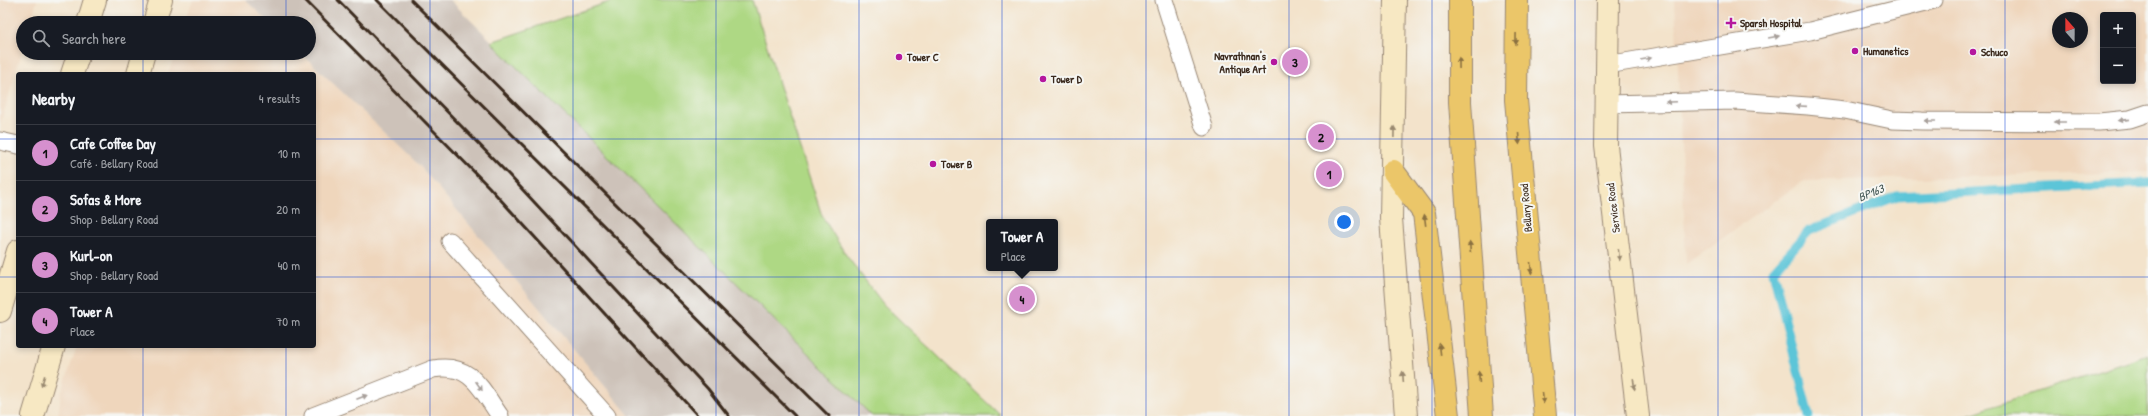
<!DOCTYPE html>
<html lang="en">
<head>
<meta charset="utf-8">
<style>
  :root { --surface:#171b24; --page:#242831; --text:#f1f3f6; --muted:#9ea1a6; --line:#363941; --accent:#d690ce }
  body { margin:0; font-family:"Patrick Hand",sans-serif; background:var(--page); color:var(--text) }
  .controls { position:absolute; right:12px; top:12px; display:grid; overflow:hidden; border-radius:4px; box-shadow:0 2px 6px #0003 }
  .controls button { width:36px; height:36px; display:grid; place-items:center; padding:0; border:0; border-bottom:1px solid var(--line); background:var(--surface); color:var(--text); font:20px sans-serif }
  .compass { position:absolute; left:2052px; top:12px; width:36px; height:36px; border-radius:50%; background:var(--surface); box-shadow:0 2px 6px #0003; rotate:339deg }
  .you { position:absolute; left:1344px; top:222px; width:14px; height:14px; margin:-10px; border:3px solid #fff; border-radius:50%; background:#1a73e8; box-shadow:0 0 0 6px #1a73e833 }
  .badge { display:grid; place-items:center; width:26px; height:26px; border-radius:50%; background:var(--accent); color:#111; font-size:13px; font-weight:700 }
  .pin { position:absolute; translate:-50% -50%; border:2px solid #fff; box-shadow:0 1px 4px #0006 }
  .popup { position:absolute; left:986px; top:219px; width:72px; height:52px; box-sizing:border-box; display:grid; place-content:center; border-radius:4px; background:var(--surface); filter:drop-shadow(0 1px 3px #0005); font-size:13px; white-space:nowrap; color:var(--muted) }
  .popup b { font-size:15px; color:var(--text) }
  .popup::after { content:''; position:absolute; left:50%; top:100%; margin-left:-8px; border:8px solid transparent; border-top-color:var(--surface) }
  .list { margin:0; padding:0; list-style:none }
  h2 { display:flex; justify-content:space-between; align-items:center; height:52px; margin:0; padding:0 16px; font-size:17px }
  h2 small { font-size:13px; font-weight:400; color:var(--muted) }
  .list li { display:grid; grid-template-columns:26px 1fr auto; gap:12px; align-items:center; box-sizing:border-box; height:56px; padding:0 16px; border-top:1px solid var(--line) }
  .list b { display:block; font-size:15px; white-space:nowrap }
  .list p { margin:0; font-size:13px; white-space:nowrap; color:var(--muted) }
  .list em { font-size:13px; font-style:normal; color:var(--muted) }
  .icon { flex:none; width:22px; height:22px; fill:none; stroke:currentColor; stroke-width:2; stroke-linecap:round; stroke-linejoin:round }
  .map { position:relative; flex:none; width:2148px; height:416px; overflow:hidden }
  .search { position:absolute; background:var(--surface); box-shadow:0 2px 6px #0003; left:16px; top:16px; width:300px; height:44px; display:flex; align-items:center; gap:10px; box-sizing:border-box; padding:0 14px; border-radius:22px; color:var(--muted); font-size:15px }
  .panel { position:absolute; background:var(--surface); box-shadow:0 2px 6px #0003; left:16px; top:72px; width:300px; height:276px; border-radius:4px }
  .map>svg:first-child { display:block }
  .built { fill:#efd6bc; fill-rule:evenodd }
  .industrial { fill:#cdc2b9 }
  .green { fill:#aed884; stroke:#748151 }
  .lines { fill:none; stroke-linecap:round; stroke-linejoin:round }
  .stream { stroke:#5cc5d8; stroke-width:9 }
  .service-casing { stroke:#978674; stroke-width:19 }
  .secondary-casing { stroke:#978674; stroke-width:24 }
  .trunk-casing { stroke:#978674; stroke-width:24 }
  .service { stroke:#fff; stroke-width:17 }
  .secondary { stroke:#f7e8c3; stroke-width:22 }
  .trunk { stroke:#ebc669; stroke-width:22 }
  .rail { stroke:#3b2a1e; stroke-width:3 }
  .oneway { fill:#a79f9a }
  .oneway2 { fill:#8a7040 }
  .oneway3 { fill:#998970 }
  .grid { fill:none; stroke:#1d4ed8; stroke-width:1; stroke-opacity:0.55 }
  .poi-dot { fill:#b5179e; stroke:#f6f6f2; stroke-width:1.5 }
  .labels { text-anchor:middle; stroke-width:4; stroke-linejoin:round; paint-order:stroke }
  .poi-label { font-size:11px; font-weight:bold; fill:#3b2a1e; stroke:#f6f6f2; text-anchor:start }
  .street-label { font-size:11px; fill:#3b2a1e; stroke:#f6f6f2 }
  .water-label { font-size:12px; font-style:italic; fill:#455856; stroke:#f6f6f2 }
</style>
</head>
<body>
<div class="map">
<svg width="2148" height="416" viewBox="0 0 2148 416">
  <rect width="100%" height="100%" fill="#f6f6f2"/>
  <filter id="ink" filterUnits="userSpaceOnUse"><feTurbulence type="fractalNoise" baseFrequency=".025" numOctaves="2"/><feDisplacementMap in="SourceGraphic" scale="8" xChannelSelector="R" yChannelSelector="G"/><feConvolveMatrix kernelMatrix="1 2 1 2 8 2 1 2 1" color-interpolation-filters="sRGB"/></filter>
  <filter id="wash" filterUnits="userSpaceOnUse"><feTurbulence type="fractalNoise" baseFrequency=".012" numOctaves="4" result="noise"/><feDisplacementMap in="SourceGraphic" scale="16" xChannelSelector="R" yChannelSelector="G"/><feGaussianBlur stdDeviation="0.9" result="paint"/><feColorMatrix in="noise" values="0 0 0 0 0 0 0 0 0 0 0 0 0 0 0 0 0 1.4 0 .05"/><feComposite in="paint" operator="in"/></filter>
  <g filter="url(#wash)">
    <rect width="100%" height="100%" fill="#f3e3cb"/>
    <g class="built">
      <polygon points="0,0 37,0 31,23 23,23 23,48 0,125"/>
      <polygon points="193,0 245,0 270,23 185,23"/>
      <path d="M1675 0H2148V172L1803 181 1686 264ZM2103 15H2133V81H2103ZM2058 18H2082V42H2058Z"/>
      <polygon points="175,53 301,53 420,166 630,416 58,416 61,394 77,346 314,346 314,74 168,74"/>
    </g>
    <polygon class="industrial" points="245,0 450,0 872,416 630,416 420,166 301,53 309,53 309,23 270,23"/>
    <g class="green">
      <polygon points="615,0 752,0 822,216 846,255 884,305 1001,416 872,416 491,42"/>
      <polygon points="2148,355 2148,416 1964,416"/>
    </g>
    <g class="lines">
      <polyline class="stream" points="1809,416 1773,271 1809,231 1897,196 2148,183"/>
    </g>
  </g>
  <g filter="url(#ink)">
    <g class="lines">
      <defs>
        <g id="service">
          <polyline points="1164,0 1204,127"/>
          <polyline points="1607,65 1810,31 1934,0"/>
          <polyline points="1607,104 1735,101 1808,106 1845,110 1892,120 1922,121 2099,122 2130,119 2148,113"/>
          <polyline points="0,141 18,145"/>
          <polyline points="450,241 607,416"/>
          <path d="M313 416 433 369C471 362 481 389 500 416"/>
        </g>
        <g id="secondary">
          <polyline points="1395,0 1391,218 1406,416"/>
          <polyline points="1608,0 1606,146 1638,416"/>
          <polyline points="88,23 95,0"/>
          <polyline points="154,23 161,0"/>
          <polyline points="72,74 79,53"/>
          <polyline points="138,74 144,53"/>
          <polyline points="0,311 18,251"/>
          <polyline points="33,416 54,346"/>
        </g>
        <g id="trunk">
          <polyline points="1460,0 1460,102 1482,416"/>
          <polyline points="1517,0 1516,100 1545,416"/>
          <polyline points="1393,171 1424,213 1448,416"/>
        </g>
      </defs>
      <use href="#service" class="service-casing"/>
      <use href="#secondary" class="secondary-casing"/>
      <use href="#trunk" class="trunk-casing"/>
      <use href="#service" class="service"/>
      <use href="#secondary" class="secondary"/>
      <use href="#trunk" class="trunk"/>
      <g class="rail">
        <polyline points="305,0 489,187 698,416"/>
        <polyline points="338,0 509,175 708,389 729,416"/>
        <polyline points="377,0 795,416"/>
        <polyline points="411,0 829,416"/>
      </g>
    </g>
    <defs><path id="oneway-solid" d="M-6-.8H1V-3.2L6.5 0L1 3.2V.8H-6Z"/></defs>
    <g class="oneway">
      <use href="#oneway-solid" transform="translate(1774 37) rotate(-10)"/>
      <use href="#oneway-solid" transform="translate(1646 59) rotate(-10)"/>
      <use href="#oneway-solid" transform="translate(1671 102) rotate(178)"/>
      <use href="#oneway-solid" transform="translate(1801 106) rotate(-176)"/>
      <use href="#oneway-solid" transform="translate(2124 120) rotate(174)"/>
      <use href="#oneway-solid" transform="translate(1930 121) rotate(-180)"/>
      <use href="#oneway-solid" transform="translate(2060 122) rotate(-180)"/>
      <use href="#oneway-solid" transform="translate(479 386) rotate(55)"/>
      <use href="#oneway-solid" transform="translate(362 397) rotate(-21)"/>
    </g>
    <g class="oneway2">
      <use href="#oneway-solid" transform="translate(1516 39) rotate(91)"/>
      <use href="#oneway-solid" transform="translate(1459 63) rotate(-91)"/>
      <use href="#oneway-solid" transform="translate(1519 139) rotate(85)"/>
      <use href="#oneway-solid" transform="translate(1425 220) rotate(-97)"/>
      <use href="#oneway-solid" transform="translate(1470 247) rotate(-94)"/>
      <use href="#oneway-solid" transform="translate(1531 268) rotate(85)"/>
      <use href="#oneway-solid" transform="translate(1440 349) rotate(-97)"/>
      <use href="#oneway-solid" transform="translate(1479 377) rotate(-94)"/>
      <use href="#oneway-solid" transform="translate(1543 398) rotate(85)"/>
    </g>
    <g class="oneway3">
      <use href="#oneway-solid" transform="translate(1394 132) rotate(-89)"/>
      <use href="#oneway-solid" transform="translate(1619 255) rotate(83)"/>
      <use href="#oneway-solid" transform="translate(1403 377) rotate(-94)"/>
      <use href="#oneway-solid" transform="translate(43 381) rotate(107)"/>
      <use href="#oneway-solid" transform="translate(1634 384) rotate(83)"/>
    </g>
  </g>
  <path class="grid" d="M143 0V23M286 0V23M430 0V416M573 0V416M716 0V416M859 0V416M1002 0V416M1146 0V416M1289 0V416M1432 0V416M1575 0V416M1718 0V416M1862 0V416M2005 0V416M143 53V74M286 53V74M0 139H18M314 139H2148M0 277H18M314 277H2148M143 346V416M286 346V416"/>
  <g class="poi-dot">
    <path d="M1729 17h4v4h4v4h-4v4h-4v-4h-4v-4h4z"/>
    <circle cx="1855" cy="51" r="4"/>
    <circle cx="1973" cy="52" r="4"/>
    <circle cx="899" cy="57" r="4"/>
    <circle cx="1274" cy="62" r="4"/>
    <circle cx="1043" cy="79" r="4"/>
    <circle cx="933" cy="164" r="4"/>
  </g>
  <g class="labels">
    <g class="poi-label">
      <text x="1740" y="27">Sparsh Hospital</text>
      <text x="1863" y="55">Humanetics</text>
      <text x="1981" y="56">Schuco</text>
      <text x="1266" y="60" text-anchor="end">Navrathnan's<tspan x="1266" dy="13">Antique Art</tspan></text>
      <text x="907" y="61">Tower C</text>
      <text x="1051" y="83">Tower D</text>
      <text x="941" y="168">Tower B</text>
    </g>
    <g class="street-label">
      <text transform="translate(1526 208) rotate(-95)" y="4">Bellary Road</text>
      <text transform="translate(1613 208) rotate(-97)" y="4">Service Road</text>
    </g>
    <g class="water-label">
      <text transform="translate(1871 193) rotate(-22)" y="4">BP163</text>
    </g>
  </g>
</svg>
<div class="controls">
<button>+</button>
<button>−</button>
</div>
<svg class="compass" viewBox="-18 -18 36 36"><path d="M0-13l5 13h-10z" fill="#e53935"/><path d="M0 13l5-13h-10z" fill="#9ea1a6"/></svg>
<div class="you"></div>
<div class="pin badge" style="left:1329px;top:174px">1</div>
<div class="pin badge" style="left:1321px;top:137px">2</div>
<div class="pin badge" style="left:1295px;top:62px">3</div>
<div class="pin badge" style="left:1022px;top:299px">4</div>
<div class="popup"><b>Tower A</b>Place</div>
<div class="search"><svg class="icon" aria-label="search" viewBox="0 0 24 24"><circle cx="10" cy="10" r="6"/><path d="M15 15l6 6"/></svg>Search here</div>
<section class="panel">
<h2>Nearby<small>4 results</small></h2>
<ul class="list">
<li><span class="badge">1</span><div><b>Cafe Coffee Day</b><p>Café · Bellary Road</p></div><em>10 m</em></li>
<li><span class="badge">2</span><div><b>Sofas &amp; More</b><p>Shop · Bellary Road</p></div><em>20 m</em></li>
<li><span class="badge">3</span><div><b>Kurl-on</b><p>Shop · Bellary Road</p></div><em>40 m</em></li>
<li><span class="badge">4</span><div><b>Tower A</b><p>Place</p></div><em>70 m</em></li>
</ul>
</section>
</div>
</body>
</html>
